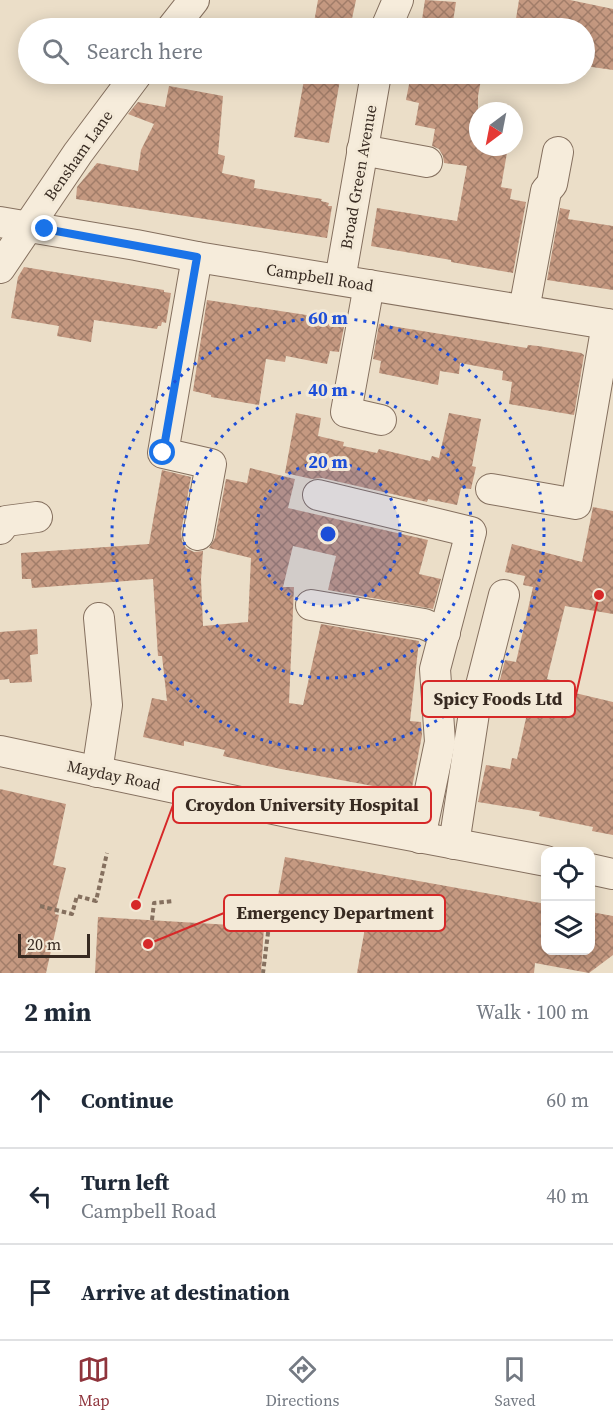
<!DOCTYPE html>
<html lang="en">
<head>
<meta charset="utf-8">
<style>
  :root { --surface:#fff; --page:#f6f6f7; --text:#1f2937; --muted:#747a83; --line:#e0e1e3; --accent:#8f343c }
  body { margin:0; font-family:"Source Serif 4",serif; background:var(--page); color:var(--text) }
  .controls { position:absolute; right:18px; bottom:18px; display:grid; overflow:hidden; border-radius:12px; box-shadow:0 3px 15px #0003 }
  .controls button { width:54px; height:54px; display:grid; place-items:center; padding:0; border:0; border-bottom:2px solid var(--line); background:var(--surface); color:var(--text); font:30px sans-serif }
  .compass { position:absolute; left:469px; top:102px; width:54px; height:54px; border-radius:50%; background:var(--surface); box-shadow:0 3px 15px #0003; rotate:212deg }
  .scale { position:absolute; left:18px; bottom:15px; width:72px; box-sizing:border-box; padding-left:6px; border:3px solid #372a21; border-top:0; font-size:16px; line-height:21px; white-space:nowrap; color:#372a21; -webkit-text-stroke:4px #f3e9d7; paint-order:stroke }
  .stop { position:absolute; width:18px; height:18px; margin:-14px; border:4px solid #1a73e8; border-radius:50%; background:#fff }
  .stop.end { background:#1a73e8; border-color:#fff; box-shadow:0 2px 6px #0008 }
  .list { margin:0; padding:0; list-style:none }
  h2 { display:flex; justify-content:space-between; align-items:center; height:78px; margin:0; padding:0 24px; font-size:26px }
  h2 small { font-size:20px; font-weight:400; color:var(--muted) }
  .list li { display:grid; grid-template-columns:39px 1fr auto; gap:18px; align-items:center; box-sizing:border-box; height:96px; padding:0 24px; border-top:2px solid var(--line) }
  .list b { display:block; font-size:22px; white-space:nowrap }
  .list p { margin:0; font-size:20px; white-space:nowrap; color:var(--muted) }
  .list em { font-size:20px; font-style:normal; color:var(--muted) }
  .icon { flex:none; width:33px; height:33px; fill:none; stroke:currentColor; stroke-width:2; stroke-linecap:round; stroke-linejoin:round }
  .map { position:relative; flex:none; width:613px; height:973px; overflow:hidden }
  .search { position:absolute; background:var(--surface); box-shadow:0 3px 15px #0003; left:18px; right:18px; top:18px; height:66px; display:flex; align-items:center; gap:15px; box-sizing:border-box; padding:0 21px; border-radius:33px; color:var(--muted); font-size:22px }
  .sheet { height:366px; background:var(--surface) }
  nav { display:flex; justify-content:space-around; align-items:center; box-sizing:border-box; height:84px; border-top:2px solid var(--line); background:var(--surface); font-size:16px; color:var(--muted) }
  nav a { display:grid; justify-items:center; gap:3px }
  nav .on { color:var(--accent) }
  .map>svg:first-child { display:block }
  .building { fill:url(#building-cross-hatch) }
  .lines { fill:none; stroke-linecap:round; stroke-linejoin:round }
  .minor-casing { stroke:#85705f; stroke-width:32 }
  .path { stroke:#85705f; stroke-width:4; stroke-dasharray:4.5 3; stroke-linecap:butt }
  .minor { stroke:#f6ecdb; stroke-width:30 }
  .route { stroke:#1a73e8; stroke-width:8 }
  .ring { fill:none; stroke:#1d4ed8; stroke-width:3; stroke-dasharray:3 6 }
  .labels { text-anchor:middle; stroke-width:6; stroke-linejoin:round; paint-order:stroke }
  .street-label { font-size:16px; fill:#372a21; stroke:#f3e9d7 }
  .centre { fill:#1d4ed8; stroke:#f3e9d7; stroke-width:3 }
  .ring-label { font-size:18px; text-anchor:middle; font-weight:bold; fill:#1d4ed8; stroke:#f3e9d7; stroke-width:6; stroke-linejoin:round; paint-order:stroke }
  .leader { fill:none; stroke:#d62828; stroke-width:2 }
  .callout-dot { fill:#d62828; stroke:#f3e9d7; stroke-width:2 }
  .callout { fill:#f3e9d7; stroke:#d62828; stroke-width:2 }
  .callout-label { font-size:18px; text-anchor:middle; font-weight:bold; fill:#372a21 }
</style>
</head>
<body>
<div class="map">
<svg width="613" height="973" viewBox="0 0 613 973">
  <defs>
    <pattern id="building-cross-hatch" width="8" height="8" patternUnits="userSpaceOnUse" patternTransform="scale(1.5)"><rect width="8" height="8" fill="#c59981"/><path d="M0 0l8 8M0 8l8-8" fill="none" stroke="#a17d69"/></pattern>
  </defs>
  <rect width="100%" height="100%" fill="#ebdec8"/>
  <g class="building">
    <polygon points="318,0 356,0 350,28 313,28"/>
    <polygon points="425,0 456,2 452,28 421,26"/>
    <polygon points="519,0 570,0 613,9 613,70 585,66 585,28 521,28 522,26 515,25"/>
    <polygon points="305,74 341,74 329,143 294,137"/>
    <polygon points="411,74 482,74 478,96 478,147 508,147 501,187 512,189 510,199 526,202 513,273 451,262 451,260 371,246 377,208 457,221 467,166 444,163 443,156 439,149 432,146 435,129 415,125 419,103 406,100"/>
    <polygon points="169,86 223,96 218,154 225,156 222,173 255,180 254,188 322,199 321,201 329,203 328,206 332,206 327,238 76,199 77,187 97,163 138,171 141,150 154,124 128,114 138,102 165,107"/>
    <polygon points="560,208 570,210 568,219 613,226 613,290 547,280"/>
    <polygon points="24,267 164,290 164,292 171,293 166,323 162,322 161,326 158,326 157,329 94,320 91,342 57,336 59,326 11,318 18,277"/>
    <polygon points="207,300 313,316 313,312 346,317 339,352 330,351 327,364 286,356 285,362 266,359 259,405 211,397 211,395 193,391"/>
    <polygon points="379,324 527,348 528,345 538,346 581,353 584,355 574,415 509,404 512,382 502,380 503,371 460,363 459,374 440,371 438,385 379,373 381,361 373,359"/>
    <polygon points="296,413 321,418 318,436 344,442 343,446 377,453 379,449 430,461 432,456 439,458 449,413 481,419 472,466 476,467 471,489 461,488 457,505 428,499 427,502 322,478 312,479 285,473"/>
    <polygon points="250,468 295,479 288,508 428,540 419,574 441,579 433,609 328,590 336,556 293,546 283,587 294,587 289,703 303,705 321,624 419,641 410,721 421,722 422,735 411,793 281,769 223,756 225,750 184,741 184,746 143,737 152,698 167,701 162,656 158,656 153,579 32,588 31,579 22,579 21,553 149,544 162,470 191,477 181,532 182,541 186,548 194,552 203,551 201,579 203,626 248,622 251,558 209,548 215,538 226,479 247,483"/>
    <polygon points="593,507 613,511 613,614 565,606 547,679 556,681 554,688 613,702 613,835 592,831 593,827 539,816 540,812 478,802 486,765 510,769 512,758 517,759 526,718 507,714 508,711 493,708 505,660 516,662 533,587 523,585 525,576 505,572 512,544 582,562"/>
    <polygon points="37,629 38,654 30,655 32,682 10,683 9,679 0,680 0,632"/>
    <polygon points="0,789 66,804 53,865 66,868 55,914 59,915 46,973 0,973"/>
    <polygon points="285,857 546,904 546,951 591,951 591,912 613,916 613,955 589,973 535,963 534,973 357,973 365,928 275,912"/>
    <polygon points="98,917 264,927 261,973 95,973"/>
  </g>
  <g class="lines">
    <defs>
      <g id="minor">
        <polyline points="172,28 194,0"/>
        <polyline points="386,28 398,0"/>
        <polyline points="362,150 427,162"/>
        <polyline points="0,222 136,245 197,257 613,325"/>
        <polyline points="197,257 163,453 211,464 198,535"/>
        <polyline points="0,268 78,153 137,74"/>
        <polyline points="340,280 376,74"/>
        <polyline points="369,285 346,412 381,420"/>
        <polyline points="524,310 546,191 552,184 558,152"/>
        <polyline points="491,489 576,504 607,324"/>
        <polyline points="318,495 471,532 435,669 440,742 420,838"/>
        <polyline points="0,529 6,521 37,517"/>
        <polyline points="311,605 424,624 445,633"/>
        <polyline points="0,751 302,815 546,861"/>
        <polyline points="97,772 107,705 99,618"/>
        <polyline points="454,844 474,713 504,595"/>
        <polyline points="590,869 613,874"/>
      </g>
    </defs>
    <use href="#minor" class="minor-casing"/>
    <g class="path">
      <polyline points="246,905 269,925 263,973"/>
      <polyline points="40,906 72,914 77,896 96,901 107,853"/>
      <polyline points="152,920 154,903 173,901"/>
    </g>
    <use href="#minor" class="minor"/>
  </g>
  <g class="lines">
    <polyline class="route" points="45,229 197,257 163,453"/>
  </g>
  <circle cx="328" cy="534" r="72" fill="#1d4ed8" fill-opacity=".12"/>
  <g class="ring">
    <circle cx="328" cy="534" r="72"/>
    <circle cx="328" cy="534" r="144"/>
    <circle cx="328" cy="534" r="216"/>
  </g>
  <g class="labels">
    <g class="street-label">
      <text transform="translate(78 155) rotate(-55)" y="6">Bensham Lane</text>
      <text transform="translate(358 177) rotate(-80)" y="6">Broad Green Avenue</text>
      <text transform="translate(320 277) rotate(9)" y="6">Campbell Road</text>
      <text transform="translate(114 775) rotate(12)" y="6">Mayday Road</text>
    </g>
  </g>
  <circle cx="328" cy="534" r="9" class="centre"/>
  <g class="ring-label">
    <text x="328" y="324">60 m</text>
    <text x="328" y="396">40 m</text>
    <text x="328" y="468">20 m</text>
  </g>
  <path class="leader" d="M599 595L575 699M136 905L173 805M148 944L224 913"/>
  <g class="callout-dot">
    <circle cx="599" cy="595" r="6"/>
    <circle cx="136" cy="905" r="6"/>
    <circle cx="148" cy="944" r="6"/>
  </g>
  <g class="callout">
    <rect x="422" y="681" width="153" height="36" rx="6"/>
    <rect x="173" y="787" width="258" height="36" rx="6"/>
    <rect x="224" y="895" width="221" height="36" rx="6"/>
  </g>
  <g class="callout-label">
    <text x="498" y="705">Spicy Foods Ltd</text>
    <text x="302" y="811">Croydon University Hospital</text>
    <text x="335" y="919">Emergency Department</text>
  </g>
</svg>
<div class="controls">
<button><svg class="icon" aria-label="locate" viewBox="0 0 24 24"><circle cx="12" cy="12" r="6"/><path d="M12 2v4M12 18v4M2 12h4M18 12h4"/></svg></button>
<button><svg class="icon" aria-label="layers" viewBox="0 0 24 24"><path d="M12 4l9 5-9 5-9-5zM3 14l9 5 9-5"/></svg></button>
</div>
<svg class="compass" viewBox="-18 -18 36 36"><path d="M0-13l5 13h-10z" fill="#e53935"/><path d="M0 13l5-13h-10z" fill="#747a83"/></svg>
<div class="scale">20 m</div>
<div class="stop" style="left:163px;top:453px"></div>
<div class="stop end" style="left:45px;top:229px"></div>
<div class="search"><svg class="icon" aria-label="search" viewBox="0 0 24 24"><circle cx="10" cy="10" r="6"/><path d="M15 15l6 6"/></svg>Search here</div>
</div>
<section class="sheet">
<h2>2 min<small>Walk · 100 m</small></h2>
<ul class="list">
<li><svg class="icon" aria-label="ahead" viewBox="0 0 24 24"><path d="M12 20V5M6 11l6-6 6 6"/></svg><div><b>Continue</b></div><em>60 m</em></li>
<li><svg class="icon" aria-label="left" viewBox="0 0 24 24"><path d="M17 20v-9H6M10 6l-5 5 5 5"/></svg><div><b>Turn left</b><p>Campbell Road</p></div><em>40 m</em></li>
<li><svg class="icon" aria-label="arrive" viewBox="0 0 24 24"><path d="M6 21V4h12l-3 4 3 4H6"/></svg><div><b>Arrive at destination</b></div></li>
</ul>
</section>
<nav>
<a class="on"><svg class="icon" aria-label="map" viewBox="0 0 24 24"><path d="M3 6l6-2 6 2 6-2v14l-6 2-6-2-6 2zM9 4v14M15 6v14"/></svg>Map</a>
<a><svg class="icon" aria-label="directions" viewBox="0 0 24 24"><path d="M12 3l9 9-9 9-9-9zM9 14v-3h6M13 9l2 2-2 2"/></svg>Directions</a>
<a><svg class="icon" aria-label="saved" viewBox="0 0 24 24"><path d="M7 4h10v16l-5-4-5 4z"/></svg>Saved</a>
</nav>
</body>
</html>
